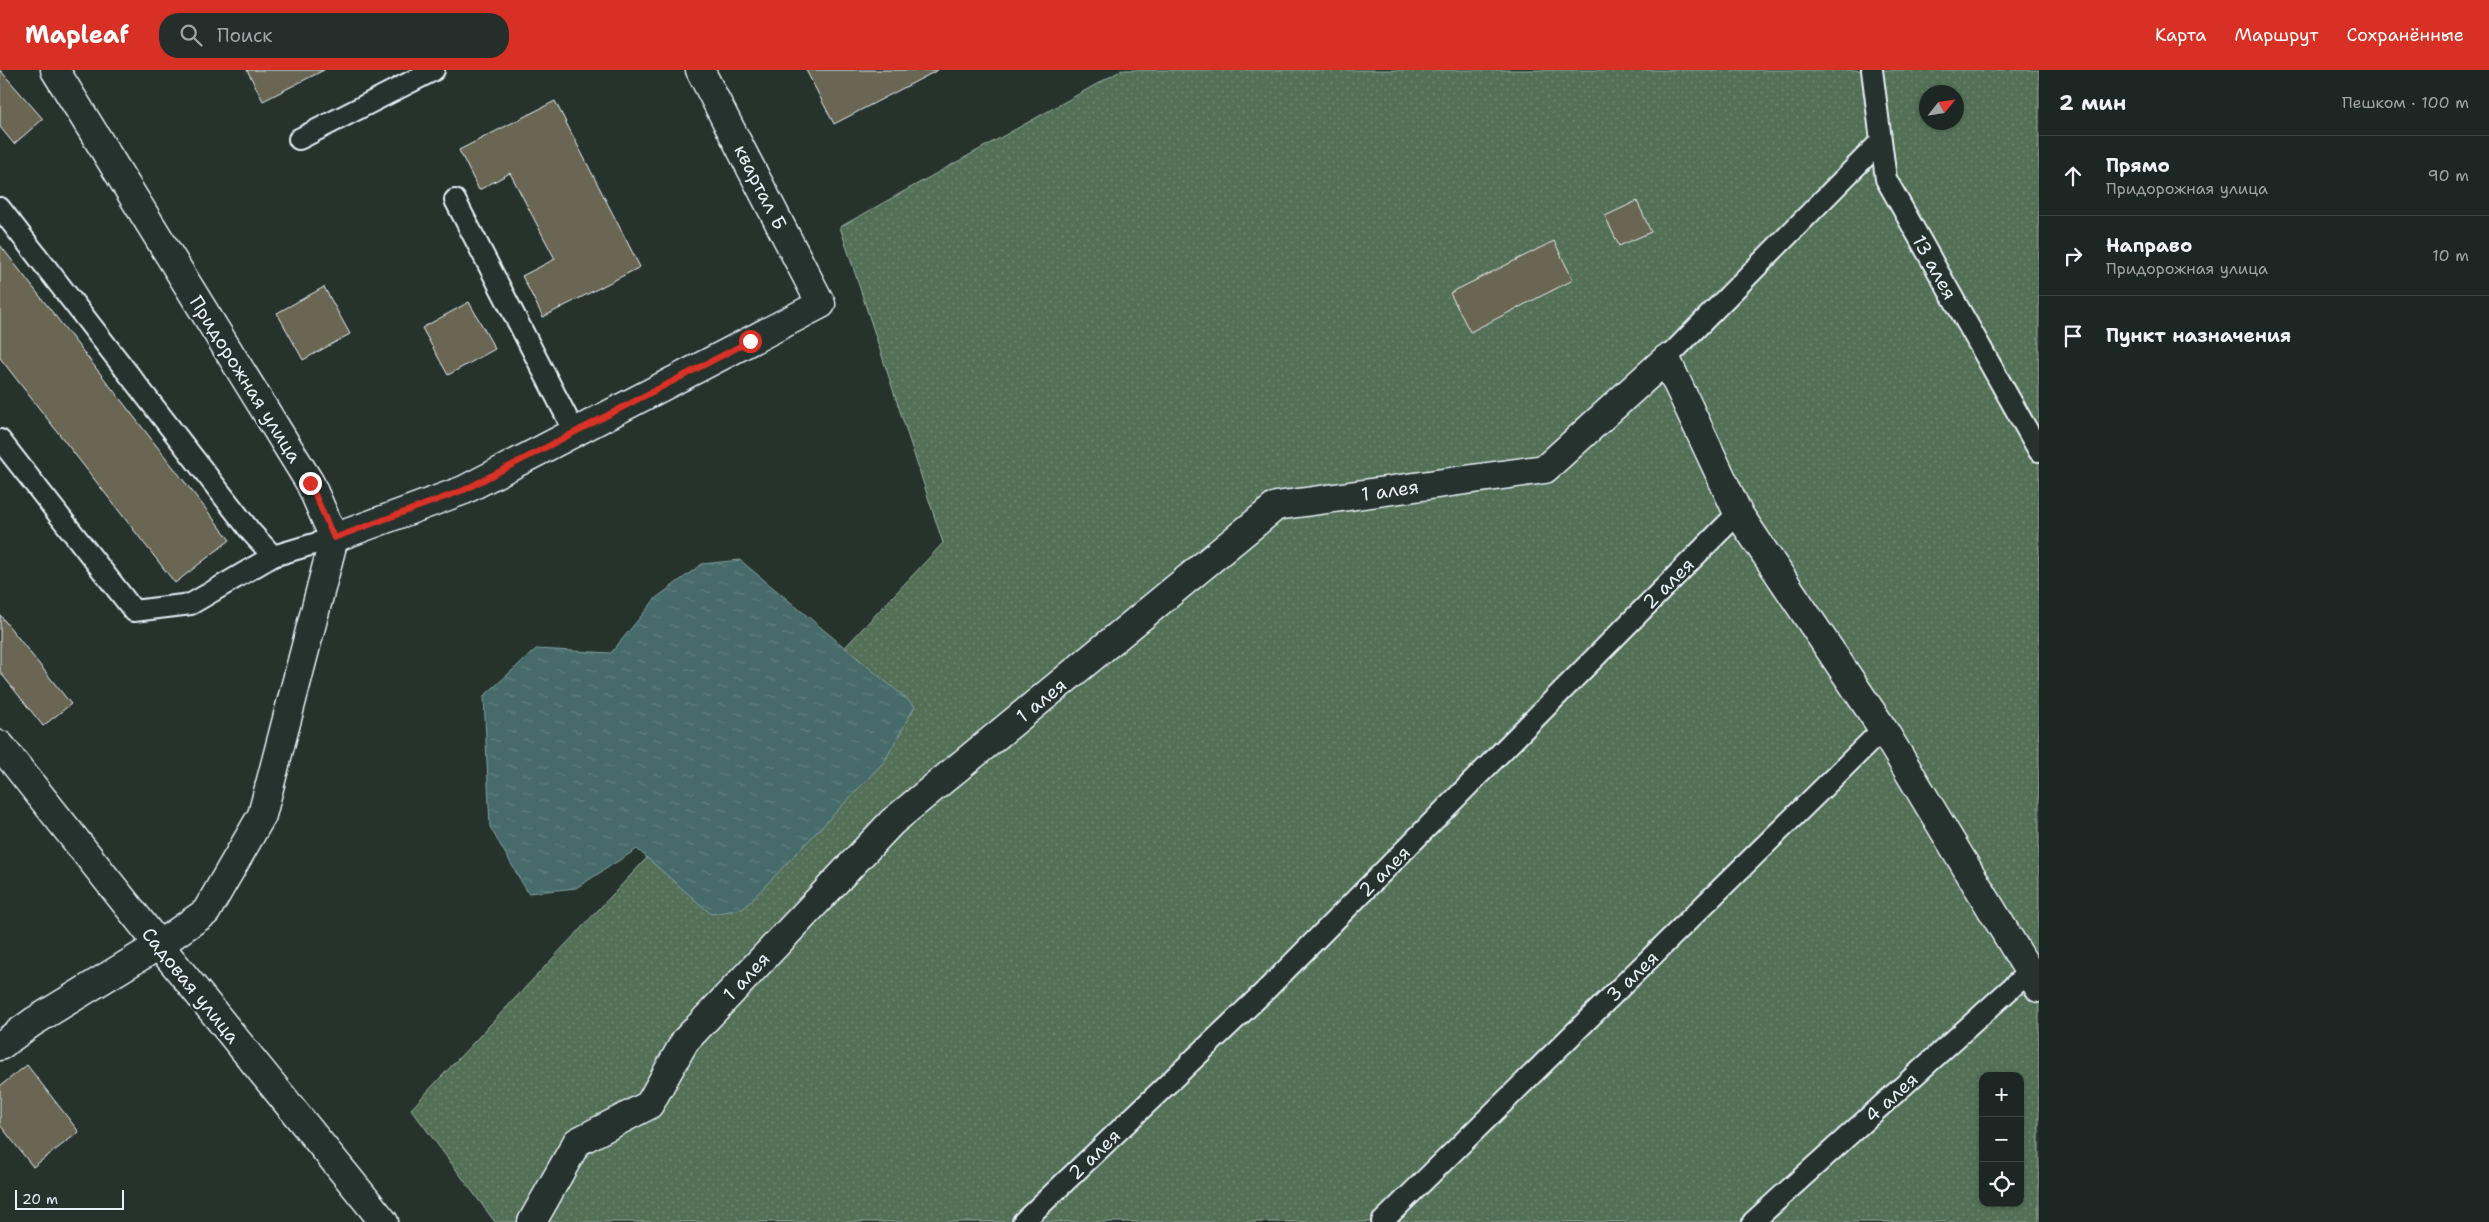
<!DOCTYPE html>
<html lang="ru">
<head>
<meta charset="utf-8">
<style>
  :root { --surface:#1c2622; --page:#252e2a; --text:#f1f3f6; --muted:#a0a5a5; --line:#3a4340; --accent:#d93025 }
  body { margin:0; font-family:"Shantell Sans",sans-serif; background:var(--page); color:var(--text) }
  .controls { position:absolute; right:15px; bottom:15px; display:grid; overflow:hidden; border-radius:10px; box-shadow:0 1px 4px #0004 }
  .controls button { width:45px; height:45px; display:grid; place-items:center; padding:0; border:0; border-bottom:1px solid var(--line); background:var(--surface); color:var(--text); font:25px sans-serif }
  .compass { position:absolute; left:1919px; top:15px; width:45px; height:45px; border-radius:50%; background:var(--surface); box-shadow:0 1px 4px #0004; rotate:60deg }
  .scale { position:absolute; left:15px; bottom:12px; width:109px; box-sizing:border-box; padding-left:5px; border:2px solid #e8f1f8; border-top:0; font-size:14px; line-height:18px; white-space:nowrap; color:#e8f1f8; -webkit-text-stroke:4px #26332d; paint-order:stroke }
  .stop { position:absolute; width:15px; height:15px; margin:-11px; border:4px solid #d93025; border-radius:50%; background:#fff }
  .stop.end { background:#d93025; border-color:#fff; box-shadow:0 1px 5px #0008 }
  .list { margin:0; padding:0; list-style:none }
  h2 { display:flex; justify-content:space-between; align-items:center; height:65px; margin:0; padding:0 20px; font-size:21px }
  h2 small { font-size:16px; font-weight:400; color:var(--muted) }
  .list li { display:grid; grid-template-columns:32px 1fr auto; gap:15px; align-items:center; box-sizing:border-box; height:80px; padding:0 20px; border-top:1px solid var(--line) }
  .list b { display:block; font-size:19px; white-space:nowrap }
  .list p { margin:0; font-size:16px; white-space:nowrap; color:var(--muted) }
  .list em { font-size:16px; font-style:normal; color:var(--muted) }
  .icon { flex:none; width:28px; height:28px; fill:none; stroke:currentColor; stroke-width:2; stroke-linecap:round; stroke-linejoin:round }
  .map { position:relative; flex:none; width:2039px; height:1152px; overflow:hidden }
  header { display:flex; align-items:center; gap:30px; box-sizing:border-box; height:70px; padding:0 25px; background:var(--accent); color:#fff }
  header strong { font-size:24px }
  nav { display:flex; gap:28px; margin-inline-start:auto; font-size:18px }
  .search { width:350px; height:45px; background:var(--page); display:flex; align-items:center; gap:12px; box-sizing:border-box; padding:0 18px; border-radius:20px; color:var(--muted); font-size:19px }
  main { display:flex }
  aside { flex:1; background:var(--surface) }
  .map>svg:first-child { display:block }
  .garden { fill:url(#garden-dots); stroke:#9eb0a8; fill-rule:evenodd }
  .water { fill:url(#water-ripples); stroke:#87a1a3 }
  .building { fill:#6a6653; stroke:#e8f1f8 }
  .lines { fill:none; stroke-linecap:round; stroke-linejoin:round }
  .service-casing { stroke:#e8f1f8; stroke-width:24 }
  .minor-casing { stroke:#e8f1f8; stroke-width:31 }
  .service { stroke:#26332d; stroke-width:20 }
  .minor { stroke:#26332d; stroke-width:28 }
  .route { stroke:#d93025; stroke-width:6 }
  .labels { text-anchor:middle; stroke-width:5; stroke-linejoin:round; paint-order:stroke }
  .street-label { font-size:19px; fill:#e8f1f8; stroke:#26332d }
</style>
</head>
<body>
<header>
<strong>Mapleaf</strong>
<div class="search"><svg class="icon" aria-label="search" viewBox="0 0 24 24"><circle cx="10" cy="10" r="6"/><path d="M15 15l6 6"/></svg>Поиск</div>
<nav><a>Карта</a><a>Маршрут</a><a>Сохранённые</a></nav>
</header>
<main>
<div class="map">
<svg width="2039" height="1152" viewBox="0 0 2039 1152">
  <defs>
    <pattern id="garden-dots" width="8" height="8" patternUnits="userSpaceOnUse" patternTransform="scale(1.25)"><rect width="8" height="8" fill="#537057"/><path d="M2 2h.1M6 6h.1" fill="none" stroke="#6c8570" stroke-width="1.8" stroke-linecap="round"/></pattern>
    <pattern id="water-ripples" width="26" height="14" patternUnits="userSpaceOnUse" patternTransform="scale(1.25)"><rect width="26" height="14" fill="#466b6a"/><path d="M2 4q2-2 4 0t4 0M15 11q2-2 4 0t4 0" fill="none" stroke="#618180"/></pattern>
  </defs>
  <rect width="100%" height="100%" fill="#26332d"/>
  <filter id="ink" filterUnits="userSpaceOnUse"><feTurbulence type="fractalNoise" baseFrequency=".02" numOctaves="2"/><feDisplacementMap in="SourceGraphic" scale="10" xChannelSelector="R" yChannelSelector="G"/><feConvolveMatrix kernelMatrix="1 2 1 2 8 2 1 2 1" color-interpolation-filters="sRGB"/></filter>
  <g filter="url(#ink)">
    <path class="garden" d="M1122 0H2039V1152H495L411 1039 943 473 840 157ZM1926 22H1956V52H1926ZM1983 1006H2020V1133H1983Z"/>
    <polygon class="water" points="740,490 915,636 884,692 743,839 711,844 637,779 576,818 528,823 490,757 484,626 536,579 611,583 656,528 702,494"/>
    <g class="building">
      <polygon points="0,0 43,49 14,74 0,57"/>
      <polygon points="247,0 324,0 263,31"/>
      <polygon points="806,0 938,0 834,54"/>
      <polygon points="555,31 640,197 543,247 522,206 555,189 510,103 479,120 459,80"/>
      <polygon points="1637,131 1651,162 1619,176 1605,146"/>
      <polygon points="1554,171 1573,210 1470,262 1450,223"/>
      <polygon points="0,175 230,470 175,513 0,288"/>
      <polygon points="324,217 350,264 303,290 277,243"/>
      <polygon points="469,232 495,279 448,305 422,258"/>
      <polygon points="0,545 71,634 43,656 0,602"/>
      <polygon points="27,995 79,1062 33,1097 0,1055 0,1016"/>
    </g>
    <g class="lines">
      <defs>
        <g id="service">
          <polyline points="1872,0 1886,109 2039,381"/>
          <polyline points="299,69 434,0"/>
          <polyline points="455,130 575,363"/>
          <polyline points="0,138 251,462 273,486 334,468"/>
          <polyline points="1666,289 1881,71"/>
          <polyline points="0,370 134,541 191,534 273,486"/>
          <polyline points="1023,1152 1264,922 1738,443"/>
          <polyline points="1382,1152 1883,659"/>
          <polyline points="1753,1152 2029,902"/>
        </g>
        <g id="minor">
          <polyline points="55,0 310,413 334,468 464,420 821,234 700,0"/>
          <polyline points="0,675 159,875 384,1152"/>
          <polyline points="0,976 33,952 159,875 206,842 262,745 334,468"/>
          <polyline points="532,1152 577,1072 649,1035 685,971 892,752 1276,436 1545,399 1666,289 1738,443 1883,659 2039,918"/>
        </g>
      </defs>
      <use href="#service" class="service-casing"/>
      <use href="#minor" class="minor-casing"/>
      <use href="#service" class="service"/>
      <use href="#minor" class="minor"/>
    </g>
  </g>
  <g class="lines" filter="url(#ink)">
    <polyline class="route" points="310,413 334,468 464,420 750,271"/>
  </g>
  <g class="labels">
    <g class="street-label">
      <text transform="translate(761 117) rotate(63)" y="7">квартал Б</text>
      <text transform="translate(1935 197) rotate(61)" y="7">13 алея</text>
      <text transform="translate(246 309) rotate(58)" y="7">Придорожная улица</text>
      <text transform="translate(1390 420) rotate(-8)" y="7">1 алея</text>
      <text transform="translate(1668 513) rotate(-45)" y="7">2 алея</text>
      <text transform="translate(1041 630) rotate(-39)" y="7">1 алея</text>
      <text transform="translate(1384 801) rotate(-45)" y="7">2 алея</text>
      <text transform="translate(746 906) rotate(-47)" y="7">1 алея</text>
      <text transform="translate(1632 906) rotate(-44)" y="7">3 алея</text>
      <text transform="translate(191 915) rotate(51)" y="7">Садовая улица</text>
      <text transform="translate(1891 1027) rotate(-42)" y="7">4 алея</text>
      <text transform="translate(1094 1084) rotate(-44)" y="7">2 алея</text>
    </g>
  </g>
</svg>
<div class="controls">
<button>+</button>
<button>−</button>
<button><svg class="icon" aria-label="locate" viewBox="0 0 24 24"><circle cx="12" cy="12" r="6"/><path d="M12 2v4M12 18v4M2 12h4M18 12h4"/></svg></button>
</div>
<svg class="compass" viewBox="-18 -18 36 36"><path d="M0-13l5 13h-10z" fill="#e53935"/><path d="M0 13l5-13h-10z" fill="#a0a5a5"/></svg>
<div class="scale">20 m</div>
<div class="stop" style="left:750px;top:271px"></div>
<div class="stop end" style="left:310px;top:413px"></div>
</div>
<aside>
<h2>2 мин<small>Пешком · 100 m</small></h2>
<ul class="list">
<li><svg class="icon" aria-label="ahead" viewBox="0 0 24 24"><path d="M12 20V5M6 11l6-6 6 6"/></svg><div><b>Прямо</b><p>Придорожная улица</p></div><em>90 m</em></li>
<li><svg class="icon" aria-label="right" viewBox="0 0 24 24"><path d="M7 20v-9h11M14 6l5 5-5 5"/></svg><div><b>Направо</b><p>Придорожная улица</p></div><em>10 m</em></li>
<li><svg class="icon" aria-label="arrive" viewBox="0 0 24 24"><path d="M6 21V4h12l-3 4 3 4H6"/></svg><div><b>Пункт назначения</b></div></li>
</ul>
</aside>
</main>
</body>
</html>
